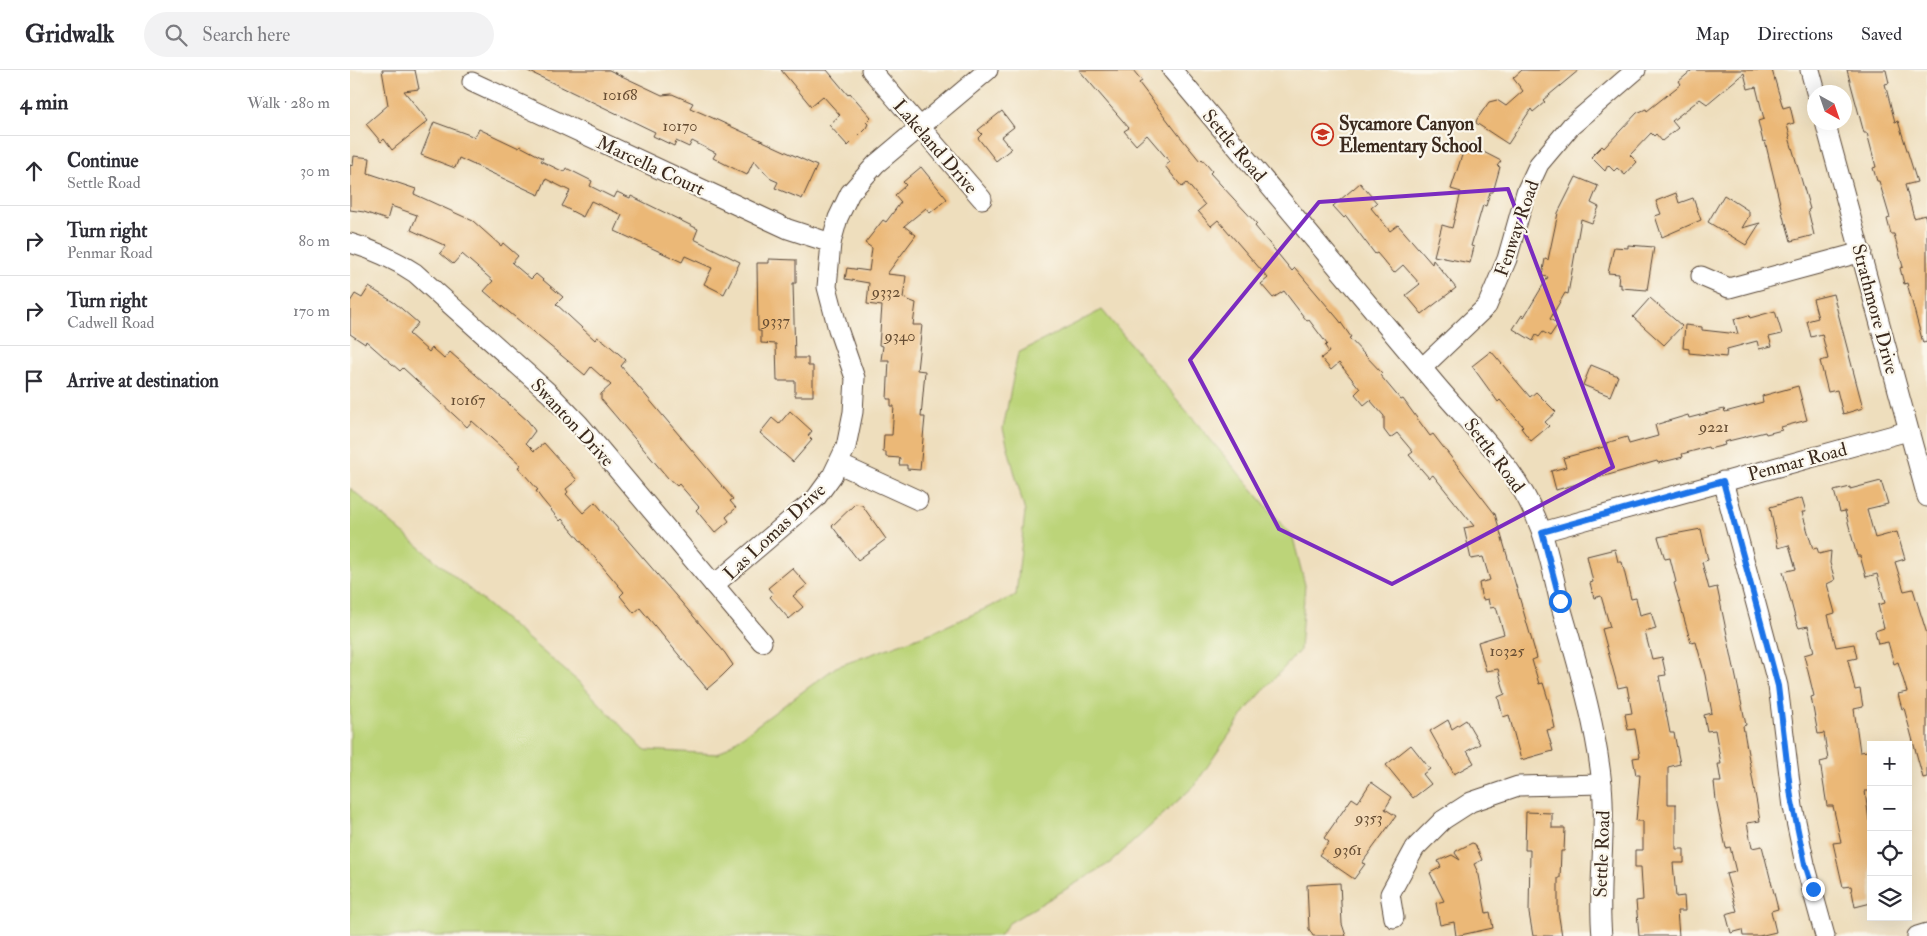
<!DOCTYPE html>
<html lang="en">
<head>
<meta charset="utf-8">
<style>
  :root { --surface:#fff; --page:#f2f2f3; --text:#2b2b33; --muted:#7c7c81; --line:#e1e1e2 }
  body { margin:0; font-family:"IM FELL Double Pica",serif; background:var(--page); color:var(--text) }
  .controls { position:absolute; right:15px; bottom:15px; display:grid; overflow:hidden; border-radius:0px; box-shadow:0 5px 20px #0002 }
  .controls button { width:45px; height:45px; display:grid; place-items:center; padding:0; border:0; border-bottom:1px solid var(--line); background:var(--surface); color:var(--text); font:25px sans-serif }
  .compass { position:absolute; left:1457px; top:15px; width:45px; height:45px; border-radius:50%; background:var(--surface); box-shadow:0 5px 20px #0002; rotate:140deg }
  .stop { position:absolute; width:15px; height:15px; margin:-11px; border:4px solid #1a73e8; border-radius:50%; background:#fff }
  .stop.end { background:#1a73e8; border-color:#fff; box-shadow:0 1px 5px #0008 }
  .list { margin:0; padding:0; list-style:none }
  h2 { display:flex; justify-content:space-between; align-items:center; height:65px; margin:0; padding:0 20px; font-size:21px }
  h2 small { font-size:16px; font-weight:400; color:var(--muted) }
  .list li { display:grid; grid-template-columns:32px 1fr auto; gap:15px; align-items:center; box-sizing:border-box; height:70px; padding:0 20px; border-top:1px solid var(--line) }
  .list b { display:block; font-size:19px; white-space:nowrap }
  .list p { margin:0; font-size:16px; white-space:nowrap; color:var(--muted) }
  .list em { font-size:16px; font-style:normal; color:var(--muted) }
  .icon { flex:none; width:28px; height:28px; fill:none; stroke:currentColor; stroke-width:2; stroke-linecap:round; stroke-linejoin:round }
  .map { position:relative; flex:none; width:1577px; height:866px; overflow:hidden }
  header { display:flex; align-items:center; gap:30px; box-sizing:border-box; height:70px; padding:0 25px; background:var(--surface); border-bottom:1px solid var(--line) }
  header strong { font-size:24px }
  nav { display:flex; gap:28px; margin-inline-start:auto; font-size:18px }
  .search { width:350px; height:45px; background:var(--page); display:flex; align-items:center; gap:12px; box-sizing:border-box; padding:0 18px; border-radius:28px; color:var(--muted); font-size:19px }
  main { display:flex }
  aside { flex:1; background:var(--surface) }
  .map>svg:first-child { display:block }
  .green { fill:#bcd479; stroke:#7c7f4c }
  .building { fill:#ebb877 }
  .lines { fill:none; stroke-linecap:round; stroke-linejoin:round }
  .minor-casing { stroke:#564536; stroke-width:21 }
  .minor { stroke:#fff; stroke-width:19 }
  .route { stroke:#1a73e8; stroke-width:6 }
  .marked { fill:none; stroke:#7b2cbf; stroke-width:4; stroke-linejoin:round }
  .labels { text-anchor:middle; stroke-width:4.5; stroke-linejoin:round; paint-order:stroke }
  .number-label { font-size:16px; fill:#674e34 }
  .poi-label { font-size:19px; font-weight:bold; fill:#3b2a1e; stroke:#fbf7ec; text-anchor:start }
  .street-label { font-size:19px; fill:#3b2a1e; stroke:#fbf7ec }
</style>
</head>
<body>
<header>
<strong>Gridwalk</strong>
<div class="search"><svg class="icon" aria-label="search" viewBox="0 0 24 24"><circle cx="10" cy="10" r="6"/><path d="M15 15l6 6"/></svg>Search here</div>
<nav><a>Map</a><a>Directions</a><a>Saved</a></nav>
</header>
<main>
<aside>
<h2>4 min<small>Walk · 280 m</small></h2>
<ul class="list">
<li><svg class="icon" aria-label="ahead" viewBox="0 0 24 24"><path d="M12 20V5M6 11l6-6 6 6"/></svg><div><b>Continue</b><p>Settle Road</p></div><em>30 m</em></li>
<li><svg class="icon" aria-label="right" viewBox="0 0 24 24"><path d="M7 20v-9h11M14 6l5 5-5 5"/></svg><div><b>Turn right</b><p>Penmar Road</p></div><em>80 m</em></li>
<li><svg class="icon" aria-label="right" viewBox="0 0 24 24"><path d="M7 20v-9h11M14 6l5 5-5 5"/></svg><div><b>Turn right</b><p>Cadwell Road</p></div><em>170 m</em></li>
<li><svg class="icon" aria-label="arrive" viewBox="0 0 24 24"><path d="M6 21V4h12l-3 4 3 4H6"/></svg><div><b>Arrive at destination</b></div></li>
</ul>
</aside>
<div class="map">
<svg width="1577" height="866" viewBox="0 0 1577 866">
  <rect width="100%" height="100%" fill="#fbf7ec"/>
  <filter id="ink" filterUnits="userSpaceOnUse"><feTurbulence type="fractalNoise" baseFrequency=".02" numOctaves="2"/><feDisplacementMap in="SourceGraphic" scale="10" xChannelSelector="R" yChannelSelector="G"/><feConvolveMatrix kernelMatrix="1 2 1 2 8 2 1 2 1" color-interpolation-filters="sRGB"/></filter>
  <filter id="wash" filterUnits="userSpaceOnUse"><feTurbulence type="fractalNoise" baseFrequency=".0096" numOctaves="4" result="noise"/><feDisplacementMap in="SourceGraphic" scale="20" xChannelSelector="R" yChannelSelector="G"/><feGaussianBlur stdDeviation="1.12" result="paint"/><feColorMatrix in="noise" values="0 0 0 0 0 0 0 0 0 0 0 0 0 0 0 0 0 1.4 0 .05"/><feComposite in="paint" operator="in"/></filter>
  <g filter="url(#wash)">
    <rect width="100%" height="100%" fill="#eedebd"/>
    <polygon class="green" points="752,240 943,468 955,515 950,580 897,639 844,716 760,793 659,853 649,866 0,866 0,418 230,613 294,680 368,684 486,597 583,562 666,525 675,442 653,359 668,283"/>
    <g id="blocks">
      <g class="building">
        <polygon points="32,0 65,0 69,19 54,21 78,51 42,80 34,69 31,72 16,54 38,35"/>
        <polygon points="176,0 259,0 312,25 322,24 343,33 340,38 354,44 467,96 452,129 425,118 428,112 421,109 404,90 397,105 363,88 366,83 342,71 339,77 326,71 324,76 303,66 305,62"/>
        <polygon points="431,0 477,0 498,25 500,23 521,47 516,52 518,54 516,58 498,76 479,55 490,45 473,26 461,36"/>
        <polygon points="729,0 783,0 792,11 789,13 828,64 850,91 852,89 862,101 860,103 907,154 905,156 942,201 945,198 989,250 1001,267 999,268 1032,303 1030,305 1051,330 1053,329 1080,366 1083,364 1145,444 1187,588 1182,590 1189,614 1193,613 1200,635 1205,658 1197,660 1203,681 1171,690 1159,645 1153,647 1148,627 1155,624 1148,599 1136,601 1128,572 1154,564 1146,537 1140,538 1138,529 1133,530 1131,525 1129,513 1140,510 1133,487 1121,489 1114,458 1124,456 1083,405 1079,408 1059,385 1063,382 1047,363 1040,368 1034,360 1034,346 1020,330 1014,335 1005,324 1010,319 989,293 981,300 971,288 979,282 975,276 977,274 959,250 957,251 934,221 923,228 911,214 918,208 868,150 861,156 848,141 855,135 837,113 832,117 815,96 820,92 797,65 786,75 774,61 779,58"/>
        <polygon points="1172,0 1229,0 1193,30 1195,32 1183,42 1181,39 1158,74 1126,53 1127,49 1139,32 1147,30 1156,36 1173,21 1163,8"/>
        <polygon points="1342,0 1422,0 1433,38 1440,36 1444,53 1437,55 1440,66 1439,67 1460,139 1458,140 1464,165 1441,171 1436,153 1435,154 1415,71 1413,72 1408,51 1414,49 1406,17 1398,19 1394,3 1357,34 1350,29 1322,51 1328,58 1312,71 1306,64 1304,66 1301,63 1280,85 1287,92 1275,105 1267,98 1264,101 1258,95 1255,101 1241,87 1252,76 1254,78 1287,43 1296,39 1297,41 1331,14 1329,11"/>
        <polygon points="1497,0 1536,0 1539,13 1535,14 1545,52 1548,51 1567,112 1555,115 1564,148 1575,145 1577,154 1577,272 1573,273 1557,213 1554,214 1550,198 1553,197 1544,164 1541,164 1537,149 1540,148 1529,111 1527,111 1523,98 1526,97 1517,63 1514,63"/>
        <polygon points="652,41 664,57 651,67 661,79 646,91 628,68 632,64 628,60"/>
        <polygon points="84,52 125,67 129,59 169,78 170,76 193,88 191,91 214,102 216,98 242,111 240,116 264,128 267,122 280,128 281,126 348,159 344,169 390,192 374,224 354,214 362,198 335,186 332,192 265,161 272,145 241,131 233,147 212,136 220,121 196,109 189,125 109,88 105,98 71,85"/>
        <polygon points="1116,73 1151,91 1147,96 1150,97 1143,122 1140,122 1136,136 1133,135 1121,176 1124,177 1120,193 1084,186 1092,155 1102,158 1111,122 1101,119"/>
        <polygon points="4,86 20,88 18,103 66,119 64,124 123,151 151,176 153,173 168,186 162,193 181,209 186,204 213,227 206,234 245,270 247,267 254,271 276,290 271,296 383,429 380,431 386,438 376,447 379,451 365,463 346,440 349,437 329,414 327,416 318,408 251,329 251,324 261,315 241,297 235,305 148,233 134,221 143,211 112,184 103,194 90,183 96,176 61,160 67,145 41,136 37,150 14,142 0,140 0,95 3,96"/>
        <polygon points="571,97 597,129 580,143 576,138 554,156 566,165 537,204 556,206 553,228 566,233 563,255 572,255 567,300 575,301 571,347 575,347 570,400 557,399 557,395 549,395 550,388 536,387 536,382 533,382 534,365 542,365 544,336 541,336 541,329 537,329 539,290 531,290 533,276 529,275 532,236 517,234 519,213 495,209 497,198 519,201 522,178 515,173 533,150 536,152 551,132 545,125 556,115 553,112"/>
        <polygon points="1226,107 1248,116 1241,133 1249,137 1242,153 1231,149 1218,224 1215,223 1200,249 1208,254 1200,266 1193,262 1189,267 1186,265 1183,271 1163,259 1172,245 1174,247 1198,207 1192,206 1195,189 1198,190 1208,143"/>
        <polygon points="1010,113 1027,133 1021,138 1040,161 1048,155 1082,194 1083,190 1106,218 1072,244 1056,225 1070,214 1053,195 1044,203 1027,183 1025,184 996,146 994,148 983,136"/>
        <polygon points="1326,123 1329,133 1343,128 1351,150 1312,167 1305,146 1311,144 1306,131"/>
        <polygon points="1374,125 1399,141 1399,146 1392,158 1410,153 1396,175 1358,152"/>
        <polygon points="1278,175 1304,177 1297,220 1271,218 1271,214 1268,215 1269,204 1258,203 1264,177 1278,178"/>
        <polygon points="419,189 446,190 446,213 443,213 445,288 458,288 458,296 463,296 463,326 445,326 445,311 427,311 426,274 411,273 411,261 408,261 407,193 419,193"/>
        <polygon points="19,217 45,233 68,253 59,264 79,282 82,278 94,289 100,282 178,351 185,361 176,373 184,381 194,373 227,410 216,419 218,422 216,424 233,443 245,432 375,583 383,595 372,606 357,619 290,538 284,543 270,526 274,522 212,449 210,451 191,428 186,421 188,420 168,397 171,395 122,351 117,357 53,298 50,301 16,271 15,274 0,264 0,232 5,224 12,228"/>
        <polygon points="1483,224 1513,338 1493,344 1487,320 1478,322 1470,291 1478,289 1472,264 1461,267 1457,251 1468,248 1463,229"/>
        <polygon points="1300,228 1332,256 1314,275 1283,247"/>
        <polygon points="1425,241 1432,264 1419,267 1422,276 1409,279 1407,271 1377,279 1376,287 1339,283 1339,279 1333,278 1335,255 1352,257 1352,260 1388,264 1384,249 1399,245 1400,248"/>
        <polygon points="1141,281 1180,327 1186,322 1206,342 1195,352 1199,356 1181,371 1171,358 1173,356 1150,330 1148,332 1122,296"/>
        <polygon points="1241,295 1268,306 1260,326 1233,315"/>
        <polygon points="1448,316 1457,350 1431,357 1432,360 1416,364 1415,362 1374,372 1375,375 1359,379 1358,377 1332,384 1333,387 1321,390 1308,393 1307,391 1206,420 1201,401 1216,397 1213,388 1257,376 1256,373 1277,367 1279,374 1308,366 1305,355 1338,345 1339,348 1374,339 1375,342 1413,332 1412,326"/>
        <polygon points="440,341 462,361 458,366 462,370 443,392 410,363 422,348 429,354"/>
        <polygon points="1531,411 1538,434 1517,439 1525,468 1547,462 1555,489 1545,492 1554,521 1563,519 1577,564 1577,707 1573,708 1554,638 1552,639 1548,624 1557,622 1548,592 1544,594 1538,572 1528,574 1525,561 1534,558 1528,535 1535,533 1527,504 1516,507 1510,486 1507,486 1495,441 1490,442 1484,421 1500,417 1500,419"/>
        <polygon points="1452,428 1456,442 1452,442 1463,479 1467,478 1469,484 1481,481 1480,493 1485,510 1477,514 1485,543 1478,545 1486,577 1504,574 1507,588 1498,590 1505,620 1510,619 1513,637 1504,639 1510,682 1518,681 1521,698 1521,721 1515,721 1519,751 1521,750 1521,833 1505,837 1501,816 1493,817 1483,773 1491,772 1483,736 1477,736 1470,692 1478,690 1474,663 1468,664 1461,627 1464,626 1454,585 1464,582 1458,556 1449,558 1446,551 1433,502 1446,499 1439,475 1428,478 1420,437"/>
        <polygon points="505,434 512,435 536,469 508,490 482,456"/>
        <polygon points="1351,459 1358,490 1352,492 1359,519 1367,517 1396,655 1393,656 1410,751 1397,753 1402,778 1412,776 1428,839 1421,841 1426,862 1409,866 1393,866 1392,860 1381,863 1376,844 1387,841 1376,804 1386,802 1380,777 1376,778 1366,730 1364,712 1371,712 1368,694 1371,694 1365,660 1357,661 1354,645 1362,643 1355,605 1346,572 1341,573 1324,513 1326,512 1320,488 1315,489 1308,467"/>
        <polygon points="1265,479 1268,492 1272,492 1281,529 1286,528 1290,545 1301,542 1306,559 1295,562 1302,589 1312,587 1316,605 1309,606 1320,663 1324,663 1330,694 1318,697 1318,734 1326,734 1326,779 1334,779 1334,793 1323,793 1326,827 1334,826 1335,841 1327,841 1329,866 1289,866 1286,831 1293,830 1291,797 1285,797 1285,780 1293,780 1293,751 1286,751 1290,705 1286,705 1283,688 1290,687 1285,659 1278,660 1275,644 1282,643 1277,616 1268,618 1252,559 1260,557 1251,526 1244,528 1240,513 1243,512 1237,486"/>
        <polygon points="442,498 457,515 443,526 453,537 439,549 420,527 423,524 418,518"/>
        <polygon points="1098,650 1102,659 1116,650 1130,674 1117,681 1124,693 1104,704 1080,661"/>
        <polygon points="1061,675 1080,699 1073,704 1081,714 1063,728 1036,695"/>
        <polygon points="1021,712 1042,727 1035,739 1046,746 1012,793 1015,794 1004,809 969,785 979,772 974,768 1002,728 1008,732"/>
        <polygon points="1176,742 1202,743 1202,758 1215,758 1214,781 1211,781 1210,808 1208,808 1208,841 1212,866 1183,866 1179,843 1180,780 1175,780"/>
        <polygon points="1122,773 1125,774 1132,790 1124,794 1129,805 1136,843 1140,842 1143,858 1106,866 1104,852 1090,855 1086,833 1094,831 1080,803 1091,797 1088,791 1102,785 1110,790 1105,783 1106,781"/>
        <polygon points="990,813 992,854 996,866 963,866 959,859 957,815"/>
      </g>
    </g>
  </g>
  <g filter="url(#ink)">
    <use href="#blocks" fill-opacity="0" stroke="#564536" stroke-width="1"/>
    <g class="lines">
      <defs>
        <g id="minor">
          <polyline points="521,0 632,129"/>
          <path d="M822 0C909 103 996 206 1082 310 1124 361 1167 394 1191 460 1199 483 1204 509 1210 533 1227 593 1246 653 1252 715 1257 765 1247 816 1252 866"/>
          <polyline points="1460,0 1466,22"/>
          <polyline points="122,12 438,159 481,173"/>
          <polyline points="1475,52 1577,427"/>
          <path d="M0 173C24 180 44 189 65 203L200 324 229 354 412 572"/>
          <polyline points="1351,206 1379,218 1512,182"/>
          <polyline points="1072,298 1137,236 1157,189 1176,122 1189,94 1221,56 1286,0"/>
          <polyline points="489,394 568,430"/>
          <polyline points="1373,411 1428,616 1443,737 1455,794 1475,866"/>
          <polyline points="1192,462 1558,361"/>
          <polyline points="364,515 466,428 482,406 496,377 503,342 505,308 488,259 477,217 481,173 488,148 500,123 526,94 638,0"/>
          <polyline points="1044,848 1040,824 1065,778 1093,750 1121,732 1168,716 1252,714"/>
          <polyline points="1567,866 1577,863"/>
        </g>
      </defs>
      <use href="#minor" class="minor-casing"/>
      <use href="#minor" class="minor"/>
    </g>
  </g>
  <g class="lines" filter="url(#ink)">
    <polyline class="route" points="1210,531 1192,462 1373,411 1428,616 1441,727 1455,794 1463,819"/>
  </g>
  <path class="marked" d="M1158 119 1263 397 1042 514 929 459 840 290 969 132Z"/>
  <defs>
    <symbol id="school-ring" viewBox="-11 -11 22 22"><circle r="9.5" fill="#fbf7ec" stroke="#c8321e" stroke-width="1.5"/><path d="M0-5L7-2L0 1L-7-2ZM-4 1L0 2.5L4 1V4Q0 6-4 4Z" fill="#c8321e"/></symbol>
  </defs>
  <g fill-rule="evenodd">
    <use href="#school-ring" x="960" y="52" width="25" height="25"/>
  </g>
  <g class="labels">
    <g class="number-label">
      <text x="270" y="30">10168</text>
      <text x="330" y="61">10170</text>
      <text x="536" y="227">9332</text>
      <text x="426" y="256">9337</text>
      <text x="550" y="271">9340</text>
      <text x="118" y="335">10167</text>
      <text x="1364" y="362">9221</text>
      <text x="1157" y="586">10325</text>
      <text x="1019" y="753">9353</text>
      <text x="998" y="785">9361</text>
    </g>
    <g class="poi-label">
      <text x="989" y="60">Sycamore Canyon<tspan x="989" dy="22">Elementary School</tspan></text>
    </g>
    <g class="street-label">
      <text transform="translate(885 75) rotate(50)" y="7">Settle Road</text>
      <text transform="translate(586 76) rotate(49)" y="7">Lakeland Drive</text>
      <text transform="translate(301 95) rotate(25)" y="7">Marcella Court</text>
      <text transform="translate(1166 158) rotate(-71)" y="7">Fenway Road</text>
      <text transform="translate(1526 239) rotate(75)" y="7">Strathmore Drive</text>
      <text transform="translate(223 352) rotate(47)" y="7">Swanton Drive</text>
      <text transform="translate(1145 385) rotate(53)" y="7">Settle Road</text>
      <text transform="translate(1447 391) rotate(-15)" y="7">Penmar Road</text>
      <text transform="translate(424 461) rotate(-43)" y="7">Las Lomas Drive</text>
      <text transform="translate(1251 784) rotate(-88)" y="7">Settle Road</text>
    </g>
  </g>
</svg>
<div class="controls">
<button>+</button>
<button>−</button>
<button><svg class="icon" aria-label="locate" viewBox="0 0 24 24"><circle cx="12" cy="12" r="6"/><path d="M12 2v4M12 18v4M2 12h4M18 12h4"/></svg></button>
<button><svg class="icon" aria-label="layers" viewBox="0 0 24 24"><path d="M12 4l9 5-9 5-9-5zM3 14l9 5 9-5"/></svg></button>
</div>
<svg class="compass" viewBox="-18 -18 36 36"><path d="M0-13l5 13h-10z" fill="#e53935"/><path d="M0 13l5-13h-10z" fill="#7c7c81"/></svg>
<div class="stop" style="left:1210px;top:531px"></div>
<div class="stop end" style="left:1463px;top:819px"></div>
</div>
</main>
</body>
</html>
